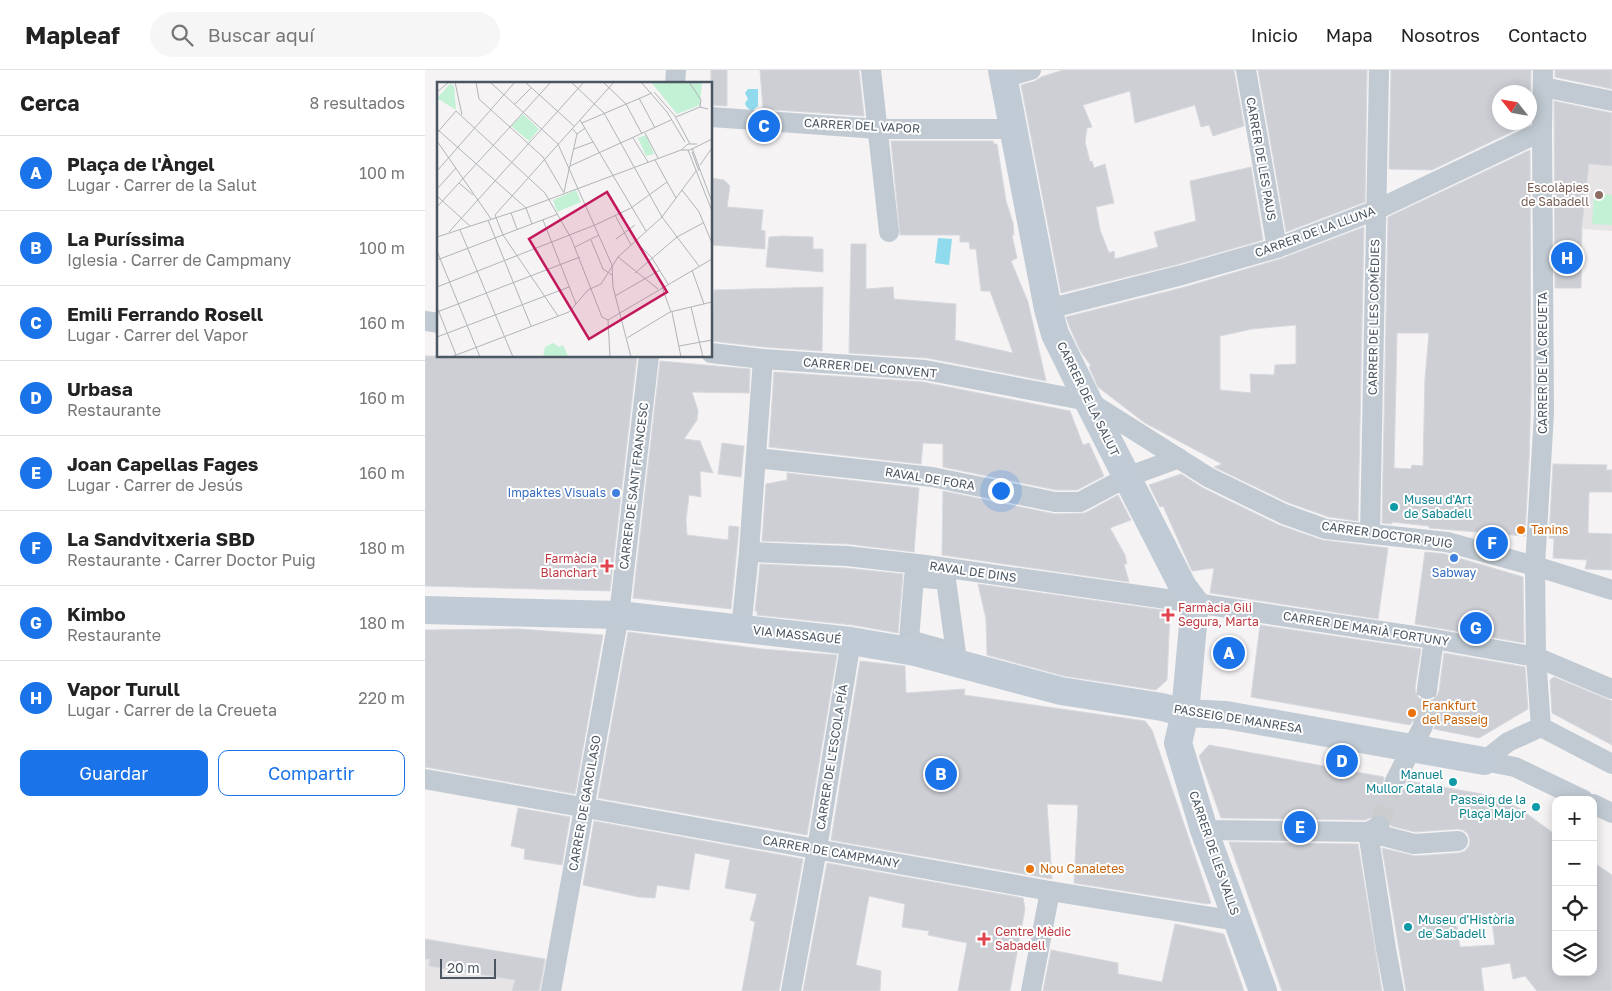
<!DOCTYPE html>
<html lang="es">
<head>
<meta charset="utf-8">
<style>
  :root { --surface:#fff; --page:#f6f6f6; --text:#222; --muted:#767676; --line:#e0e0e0; --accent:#1a73e8 }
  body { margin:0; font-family:"Golos Text",sans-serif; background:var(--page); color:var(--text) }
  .controls { position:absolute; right:15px; bottom:15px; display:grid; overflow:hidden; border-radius:10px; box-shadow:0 2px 12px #0003 }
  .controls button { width:45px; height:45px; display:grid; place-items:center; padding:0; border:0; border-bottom:1px solid var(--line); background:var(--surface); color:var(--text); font:25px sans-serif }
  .compass { position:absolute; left:1067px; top:15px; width:45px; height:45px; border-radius:50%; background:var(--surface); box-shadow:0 2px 12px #0003; rotate:301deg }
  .scale { position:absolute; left:15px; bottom:12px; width:56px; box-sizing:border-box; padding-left:5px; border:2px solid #4a5661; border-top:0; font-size:14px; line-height:18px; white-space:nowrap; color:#4a5661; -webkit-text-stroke:4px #fff; paint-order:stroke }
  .you { position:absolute; left:575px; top:420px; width:18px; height:18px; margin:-12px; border:4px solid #fff; border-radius:50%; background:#1a73e8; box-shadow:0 0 0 8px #1a73e833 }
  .badge { display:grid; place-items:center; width:32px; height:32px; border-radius:50%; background:var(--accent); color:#fff; font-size:16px; font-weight:700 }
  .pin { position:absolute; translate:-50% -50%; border:2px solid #fff; box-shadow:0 1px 5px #0006 }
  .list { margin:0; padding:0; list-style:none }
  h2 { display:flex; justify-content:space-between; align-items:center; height:65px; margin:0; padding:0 20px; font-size:21px }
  h2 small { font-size:16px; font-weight:400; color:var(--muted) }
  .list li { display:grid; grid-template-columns:32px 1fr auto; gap:15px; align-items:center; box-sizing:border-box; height:75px; padding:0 20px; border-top:1px solid var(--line) }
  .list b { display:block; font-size:19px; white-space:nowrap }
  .list p { margin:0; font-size:16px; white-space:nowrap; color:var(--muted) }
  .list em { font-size:16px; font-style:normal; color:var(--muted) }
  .actions { display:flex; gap:10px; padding:15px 20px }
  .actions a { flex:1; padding:11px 0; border:1px solid var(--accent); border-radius:10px; text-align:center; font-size:18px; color:var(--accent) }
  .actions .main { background:var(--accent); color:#fff }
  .icon { flex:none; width:28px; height:28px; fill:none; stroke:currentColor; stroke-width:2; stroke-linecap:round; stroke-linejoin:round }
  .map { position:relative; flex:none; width:1187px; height:921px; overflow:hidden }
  header { display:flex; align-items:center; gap:30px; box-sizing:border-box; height:70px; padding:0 25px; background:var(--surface); border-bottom:1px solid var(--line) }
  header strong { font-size:24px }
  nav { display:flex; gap:28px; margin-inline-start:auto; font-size:18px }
  .search { width:350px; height:45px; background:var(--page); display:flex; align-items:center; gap:12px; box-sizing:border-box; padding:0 18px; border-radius:28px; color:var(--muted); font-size:19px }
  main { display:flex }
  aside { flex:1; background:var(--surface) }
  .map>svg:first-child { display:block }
  .education { fill:#e6e4e5 }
  .green { fill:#c3f1d5 }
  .water { fill:#90daee }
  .building { fill:#cdcfd5; stroke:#d7d9de; fill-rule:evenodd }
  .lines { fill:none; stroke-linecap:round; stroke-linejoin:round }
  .street-tunnel { stroke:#caccce; stroke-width:20; stroke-dasharray:20 10; stroke-linecap:butt }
  .street { stroke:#c1cad2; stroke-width:20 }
  .secondary { stroke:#c1cbd6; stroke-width:28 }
  .education-dot { fill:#8d6e63; stroke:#fff; stroke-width:2 }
  .shop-dot { fill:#3f7fe0; stroke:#fff; stroke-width:2 }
  .culture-dot { fill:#0f9aa8; stroke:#fff; stroke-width:2 }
  .food-dot { fill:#e8710a; stroke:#fff; stroke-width:2 }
  .health-dot { fill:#e0444e; stroke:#fff; stroke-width:2 }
  .labels { text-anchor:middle; stroke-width:4; stroke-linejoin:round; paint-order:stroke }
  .street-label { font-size:12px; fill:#4a5661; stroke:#fff }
  .education-label { font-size:12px; fill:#785e54; stroke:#fff; text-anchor:end }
  .shop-label { font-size:12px; fill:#366cbe; stroke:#fff; text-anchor:end }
  .culture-label { font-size:12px; fill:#0d838f; stroke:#fff; text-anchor:start }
  .food-label { font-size:12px; fill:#c56008; stroke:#fff; text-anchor:start }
  .health-label { font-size:12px; fill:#be3a42; stroke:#fff; text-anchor:start }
  .inset-road { fill:none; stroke:#b1b4b9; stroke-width:1 }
  .view { fill:#c2185b; fill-opacity:0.15; stroke:#c2185b; stroke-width:2.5 }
  .inset-edge { fill:none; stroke:#4a5661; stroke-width:2.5 }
</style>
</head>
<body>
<header>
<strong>Mapleaf</strong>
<div class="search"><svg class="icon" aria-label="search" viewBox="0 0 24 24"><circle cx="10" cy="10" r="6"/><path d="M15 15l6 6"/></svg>Buscar aquí</div>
<nav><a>Inicio</a><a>Mapa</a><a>Nosotros</a><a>Contacto</a></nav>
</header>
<main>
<aside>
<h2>Cerca<small>8 resultados</small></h2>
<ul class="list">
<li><span class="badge">A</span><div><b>Plaça de l'Àngel</b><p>Lugar · Carrer de la Salut</p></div><em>100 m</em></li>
<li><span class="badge">B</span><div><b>La Puríssima</b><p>Iglesia · Carrer de Campmany</p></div><em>100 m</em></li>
<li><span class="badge">C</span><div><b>Emili Ferrando Rosell</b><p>Lugar · Carrer del Vapor</p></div><em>160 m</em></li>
<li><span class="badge">D</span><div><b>Urbasa</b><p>Restaurante</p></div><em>160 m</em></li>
<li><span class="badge">E</span><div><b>Joan Capellas Fages</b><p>Lugar · Carrer de Jesús</p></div><em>160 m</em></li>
<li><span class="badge">F</span><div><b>La Sandvitxeria SBD</b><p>Restaurante · Carrer Doctor Puig</p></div><em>180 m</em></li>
<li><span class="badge">G</span><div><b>Kimbo</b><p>Restaurante</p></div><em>180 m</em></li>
<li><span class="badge">H</span><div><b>Vapor Turull</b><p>Lugar · Carrer de la Creueta</p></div><em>220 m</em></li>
</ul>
<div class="actions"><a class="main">Guardar</a><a>Compartir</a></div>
</aside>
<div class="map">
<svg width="1187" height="921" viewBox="0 0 1187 921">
  <rect width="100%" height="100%" fill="#f5f3f3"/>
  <g class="education">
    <polygon points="1164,94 1187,96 1187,161 1158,159 1157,155"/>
    <polygon points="0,869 121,890 116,921 0,921"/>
  </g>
  <polygon class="green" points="1169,124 1187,125 1187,155 1167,154"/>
  <g class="water">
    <polygon points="323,19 333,19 333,36 328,40 325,40 321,36 320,33 323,29 320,23"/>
    <polygon points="513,168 527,169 524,195 510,193"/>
  </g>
  <g class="building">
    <polygon points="286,0 302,0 302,36 286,35"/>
    <polygon points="335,0 434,0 439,46 338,39"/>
    <polygon points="638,0 809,0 819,56 788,66 784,55 776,57 770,35 710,53 705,21 658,35 667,57 662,58 660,72 665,92 667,91 669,98 680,94 689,133 671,137 675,160 684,183 689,181 690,189 733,177 729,162 771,151 765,111 826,97 838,170 754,194 636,223 596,15 610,11 616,7"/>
    <polygon points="833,0 942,0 940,132 861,162"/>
    <path d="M966 0H1106L1105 53 1007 100 964 99ZM1074 22H1104V52H1074Z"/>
    <polygon points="1130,0 1187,0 1187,19 1130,7"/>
    <polygon points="1129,31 1187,43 1187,96 1164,94 1157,155 1156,218 1130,218"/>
    <polygon points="466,71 568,71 569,74 572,74 581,131 588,153 589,165 587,165 592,188 586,191 603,232 621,311 502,288 424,283 426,174 441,174 441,219 468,217 469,229 531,234 530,270 588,283 565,221 556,221 551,179 545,179 544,172 535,172 535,165 475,165"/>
    <path d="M1105 80 1106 322 1104 390 1100 466 1004 458V456L967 452V454L957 453 963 147ZM972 263H1004L1000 308 998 396 987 395 986 399 969 398Z"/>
    <polygon points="286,108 299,110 305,116 302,137 338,140 336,160 340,161 340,179 286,175"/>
    <path d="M939 157 933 451 904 447 864 433 789 397 797 394 720 353 673 317 664 297 666 296 656 282 645 258 641 247 760 217 855 189ZM871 255V294L850 295 849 305 825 304 826 323 795 320V266L827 259Z"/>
    <polygon points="357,166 388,167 388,179 398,179 398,202 341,197 344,167"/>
    <polygon points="398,217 397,281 339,277 286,271 286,240 288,240 289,220"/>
    <polygon points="0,286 212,286 185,521 0,516"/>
    <polygon points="235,291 325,299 324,323 267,322 273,341 272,350 259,369 275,371 288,403 275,401 276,427 264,425 261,450 262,465 303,470 304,456 314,457 306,539 208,528"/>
    <polygon points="349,302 498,312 645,341 658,375 664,373 679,406 652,420 631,420 518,397 518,374 498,373 496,394 344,377"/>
    <polygon points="297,373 319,376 316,407 293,404"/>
    <polygon points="1128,394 1182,395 1181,400 1187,400 1187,422 1164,422 1163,463 1187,464 1187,500 1160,499 1162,490 1128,488 1129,469 1124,468"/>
    <polygon points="362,403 494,418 489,482 423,474 337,471 341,414 362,410"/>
    <polygon points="756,404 778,418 854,455 897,470 963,478 953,549 785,523 789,498 767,501 738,436 735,437 724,415"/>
    <polygon points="518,421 630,444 660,443 693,425 706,450 685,458 700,485 702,494 699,494 704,512 517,485"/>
    <polygon points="1000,482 1020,484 1098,507 1099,573 990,554"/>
    <polygon points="335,494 421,498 478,504 473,563 428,555 332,545 332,541 330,541"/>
    <polygon points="553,514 745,541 742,610 731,620 639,606 562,585 561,549"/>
    <polygon points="835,555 996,579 990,618 991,624 994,628 1000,631 1007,630 1012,626 1014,621 1019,583 1100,597 1103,639 1054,668 1009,659 1010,655 1008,649 1003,645 998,644 991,646 985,655 826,627"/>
    <polygon points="94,559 178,565 150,724 0,697 0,560"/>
    <polygon points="203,562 337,579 412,585 382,765 173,728"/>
    <polygon points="435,591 480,596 481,623 540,619 539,625 720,651 727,660 786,833 782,834 649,813 653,735 622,734 627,809 406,770"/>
    <polygon points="1129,607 1187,631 1187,675 1127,643 1125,610"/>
    <path d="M784 675 959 707 958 712 960 718 965 722 970 723 977 721 983 711 1063 725 1064 724 1094 738 1131 765V902H1168V792L1187 805V921H1112L1100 906 1088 909 1085 893 1056 898 1059 921H981L957 778 990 786 1034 783 1040 781 1044 776 1045 770 1043 764 1038 760 1032 759 990 762 966 756 964 750 961 746 955 744 940 750 796 748 774 686ZM1066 844 1070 875 1035 877 1031 851Z"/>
    <polygon points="93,738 145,747 137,795 99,789 100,779 86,776"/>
    <polygon points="169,751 378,789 354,921 317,921 330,852 325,850 332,824 300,818 305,790 270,783 264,820 232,815 230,828 214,827 158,815"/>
    <polygon points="804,772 933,774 957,921 857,921"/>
    <polygon points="402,793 598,828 600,839 585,921 533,921 542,873 503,865 504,861 477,857 480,834 444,826 431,895 456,901 455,921 378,921"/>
    <polygon points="750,854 799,864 819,921 618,921 626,880 693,893 693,904 737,912"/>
    <polygon points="0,869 120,889 114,921 87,921 90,910 4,896 5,889 0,889"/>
  </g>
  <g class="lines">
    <g class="street-tunnel">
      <polyline points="998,656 1002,619"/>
      <polyline points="954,756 970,711"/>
    </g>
    <g class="street">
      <polyline points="446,0 464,162"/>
      <polyline points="821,0 852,178"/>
      <polyline points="579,8 606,0"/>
      <polyline points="250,14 251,0"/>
      <polyline points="1118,17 1187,31"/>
      <polyline points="286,47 453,59 588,59"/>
      <polyline points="623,239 757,205 852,178 951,140 1117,61"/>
      <polyline points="0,251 14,253"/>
      <polyline points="286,283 338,289 500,300 663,331 783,407 859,444 901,459 1022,472 1110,496 1187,520"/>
      <polyline points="331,388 507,407 630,432 655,432 702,407 754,388"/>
      <polyline points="945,464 954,0"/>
      <polyline points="324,482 422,486 501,495 770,533 1009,569 1111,587 1187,619"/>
      <polygon points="489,507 521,510 531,583 484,570"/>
      <polyline points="316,559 324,482 338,289"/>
      <polyline points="1002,619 1009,569"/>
      <polyline points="1116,657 1111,587 1110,496 1119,343 1117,61 1118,0"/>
      <polyline points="1116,657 1187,694"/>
      <polyline points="1059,691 1090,697 1159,730"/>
      <polyline points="1059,691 1083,672 1116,657"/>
      <polyline points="0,709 625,821 812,851"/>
      <polyline points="970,711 998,656"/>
      <polyline points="1168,734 1187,743"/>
      <polyline points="954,756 943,762 961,879 969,921"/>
      <polyline points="779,760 943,762 989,774 1033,771"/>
      <polyline points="126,921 194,545 224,286"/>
      <polyline points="366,921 392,779 426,571"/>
      <polyline points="606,921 625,821"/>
    </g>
    <g class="secondary">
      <polyline points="577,0 623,239 630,264 663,331 758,517 770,533 760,643 753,673 779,760 838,921"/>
      <polyline points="0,540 194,545 426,571 490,582 636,621 737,637 760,643 801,645 1059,691"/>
    </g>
  </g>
  <circle class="education-dot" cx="1174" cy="125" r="5"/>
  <g class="shop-dot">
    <circle cx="191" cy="423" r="5"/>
    <circle cx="1029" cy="488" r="5"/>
  </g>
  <g class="culture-dot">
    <circle cx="969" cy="437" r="5"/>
    <circle cx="1028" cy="712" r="5"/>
    <circle cx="1111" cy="737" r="5"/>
    <circle cx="983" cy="857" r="5"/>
  </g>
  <g class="food-dot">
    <circle cx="1096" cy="460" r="5"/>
    <circle cx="987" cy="643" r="5"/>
    <circle cx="605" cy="799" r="5"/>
  </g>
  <g class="health-dot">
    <path d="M179.5 488.5h5v5h5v5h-5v5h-5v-5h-5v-5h5z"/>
    <path d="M740.5 537.5h5v5h5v5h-5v5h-5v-5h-5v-5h5z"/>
    <path d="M556.5 861.5h5v5h5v5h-5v5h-5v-5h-5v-5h5z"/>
  </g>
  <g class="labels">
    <g class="street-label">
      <text transform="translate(437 56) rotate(3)" y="4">CARRER DEL VAPOR</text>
      <text transform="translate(836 89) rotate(80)" y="4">CARRER DE LES PAUS</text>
      <text transform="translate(890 162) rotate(-20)" y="4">CARRER DE LA LLUNA</text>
      <text transform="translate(949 247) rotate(-89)" y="4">CARRER DE LES COMÈDIES</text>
      <text transform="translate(1118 293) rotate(-90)" y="4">CARRER DE LA CREUETA</text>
      <text transform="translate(445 298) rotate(5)" y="4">CARRER DEL CONVENT</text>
      <text transform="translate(663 329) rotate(64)" y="4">CARRER DE LA SALUT</text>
      <text transform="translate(505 409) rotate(9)" y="4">RAVAL DE FORA</text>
      <text transform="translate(209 416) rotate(-83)" y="4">CARRER DE SANT FRANCESC</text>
      <text transform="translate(962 465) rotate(8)" y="4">CARRER DOCTOR PUIG</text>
      <text transform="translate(548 502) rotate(8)" y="4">RAVAL DE DINS</text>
      <text transform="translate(941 559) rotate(9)" y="4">CARRER DE MARIÀ FORTUNY</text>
      <text transform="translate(372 565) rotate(6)" y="4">VIA MASSAGUÉ</text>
      <text transform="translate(813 649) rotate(9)" y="4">PASSEIG DE MANRESA</text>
      <text transform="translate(407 687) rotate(-81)" y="4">CARRER DE L'ESCOLA PÍA</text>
      <text transform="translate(160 733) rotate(-80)" y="4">CARRER DE GARCILASO</text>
      <text transform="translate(406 782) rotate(10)" y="4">CARRER DE CAMPMANY</text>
      <text transform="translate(789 783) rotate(71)" y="4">CARRER DE LES VALLS</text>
    </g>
    <g class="education-label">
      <text x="1164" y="122">Escolàpies<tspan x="1164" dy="14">de Sabadell</tspan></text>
    </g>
    <g class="shop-label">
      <text x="181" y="427">Impaktes Visuals</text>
      <text x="1029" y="507" text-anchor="middle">Sabway</text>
    </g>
    <g class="culture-label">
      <text x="979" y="434">Museu d'Art<tspan x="979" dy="14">de Sabadell</tspan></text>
      <text x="1018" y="709" text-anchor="end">Manuel<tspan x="1018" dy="14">Mullor Catala</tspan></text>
      <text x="1101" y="734" text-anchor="end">Passeig de la<tspan x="1101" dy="14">Plaça Major</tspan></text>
      <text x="993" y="854">Museu d'Història<tspan x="993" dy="14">de Sabadell</tspan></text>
    </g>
    <g class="food-label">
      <text x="1106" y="464">Tanins</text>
      <text x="997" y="640">Frankfurt<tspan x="997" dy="14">del Passeig</tspan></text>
      <text x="615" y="803">Nou Canaletes</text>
    </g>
    <g class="health-label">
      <text x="172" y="493" text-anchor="end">Farmàcia<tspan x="172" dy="14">Blanchart</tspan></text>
      <text x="753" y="542">Farmàcia Gili<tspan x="753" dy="14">Segura, Marta</tspan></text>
      <text x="570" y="866">Centre Mèdic<tspan x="570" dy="14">Sabadell</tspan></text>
    </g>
  </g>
  <g transform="translate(12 12)">
    <rect width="275" height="275" fill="#f5f3f3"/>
    <path d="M214 0H265L263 23 240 32ZM13 2 17 4 19 28 0 16ZM86 32 102 47 92 59 74 44ZM209 53 217 72 209 74 201 56ZM139 108 144 120 120 130 116 118ZM116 261 122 265 126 263 131 274 106 275 108 265Z" fill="#c3f1d5"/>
    <path class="inset-road" d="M18 0 25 33M39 0 42 17 106 75 127 111M53 0 121 62 175 183 176 205 194 275M88 0 137 44M134 0 167 31 225 135 262 184M166 0 189 22 205 52M204 0 230 30 248 60M252 0 264 18 263 25M0 10 12 0M217 10 238 34 253 62M202 16 218 46M77 23 94 6M19 29 108 111 134 156 165 235 171 238M239 35 263 25 271 27M143 38 209 149M145 41 215 11M135 46 140 52 148 46M0 47 89 126 95 142M0 51 19 29M208 51 221 76M196 56 211 80M0 59 54 137M255 66 275 120M137 67 156 60M244 68H253L275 57M251 68 275 129M255 70 262 89M218 78 239 116M263 83 275 66M133 84 234 38M0 89 78 0M22 101 36 113M0 107 19 86M245 108 262 130 275 161M127 110 140 52M0 114 33 144M0 125 114 0M74 131 80 147M178 133 194 163M51 138 94 244M106 138 139 222M23 148 76 275M12 150 147 0M0 155 89 126 244 68 251 62H260M179 157 198 143M154 158 166 187 175 193M198 159 215 176 231 202M138 165 162 153M0 169 43 275M181 175 221 207M0 178 121 132M255 188 267 222M198 191 240 155 266 141M0 205 158 143 194 126 230 100M225 205 234 230M178 214 223 188M0 225 19 273M254 225 266 275M0 230 143 175M235 230 244 275M121 234 66 153 58 133 177 0M171 238 275 177M171 238 173 275M0 255 132 205M190 256 233 230 275 220M242 264 275 258M14 275 132 230 151 208 164 202 181 175 225 135 259 89"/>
    <path class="view" d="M170 110 230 210 152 257 92 157Z"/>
    <rect width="275" height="275" class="inset-edge"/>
  </g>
</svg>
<div class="controls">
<button>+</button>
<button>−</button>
<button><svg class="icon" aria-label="locate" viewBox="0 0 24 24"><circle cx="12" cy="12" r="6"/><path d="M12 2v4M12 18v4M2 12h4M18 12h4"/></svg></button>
<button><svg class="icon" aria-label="layers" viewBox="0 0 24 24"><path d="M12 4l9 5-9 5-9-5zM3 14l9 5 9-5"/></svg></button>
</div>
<svg class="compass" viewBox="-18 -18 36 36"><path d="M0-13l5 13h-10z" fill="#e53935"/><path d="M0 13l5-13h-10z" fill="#767676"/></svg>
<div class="scale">20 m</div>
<div class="you"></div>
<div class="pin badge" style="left:804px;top:583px">A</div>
<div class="pin badge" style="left:516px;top:704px">B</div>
<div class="pin badge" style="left:339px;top:56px">C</div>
<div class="pin badge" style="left:917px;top:691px">D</div>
<div class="pin badge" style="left:875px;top:757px">E</div>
<div class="pin badge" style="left:1067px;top:473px">F</div>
<div class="pin badge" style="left:1051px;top:558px">G</div>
<div class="pin badge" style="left:1142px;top:188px">H</div>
</div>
</main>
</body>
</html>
